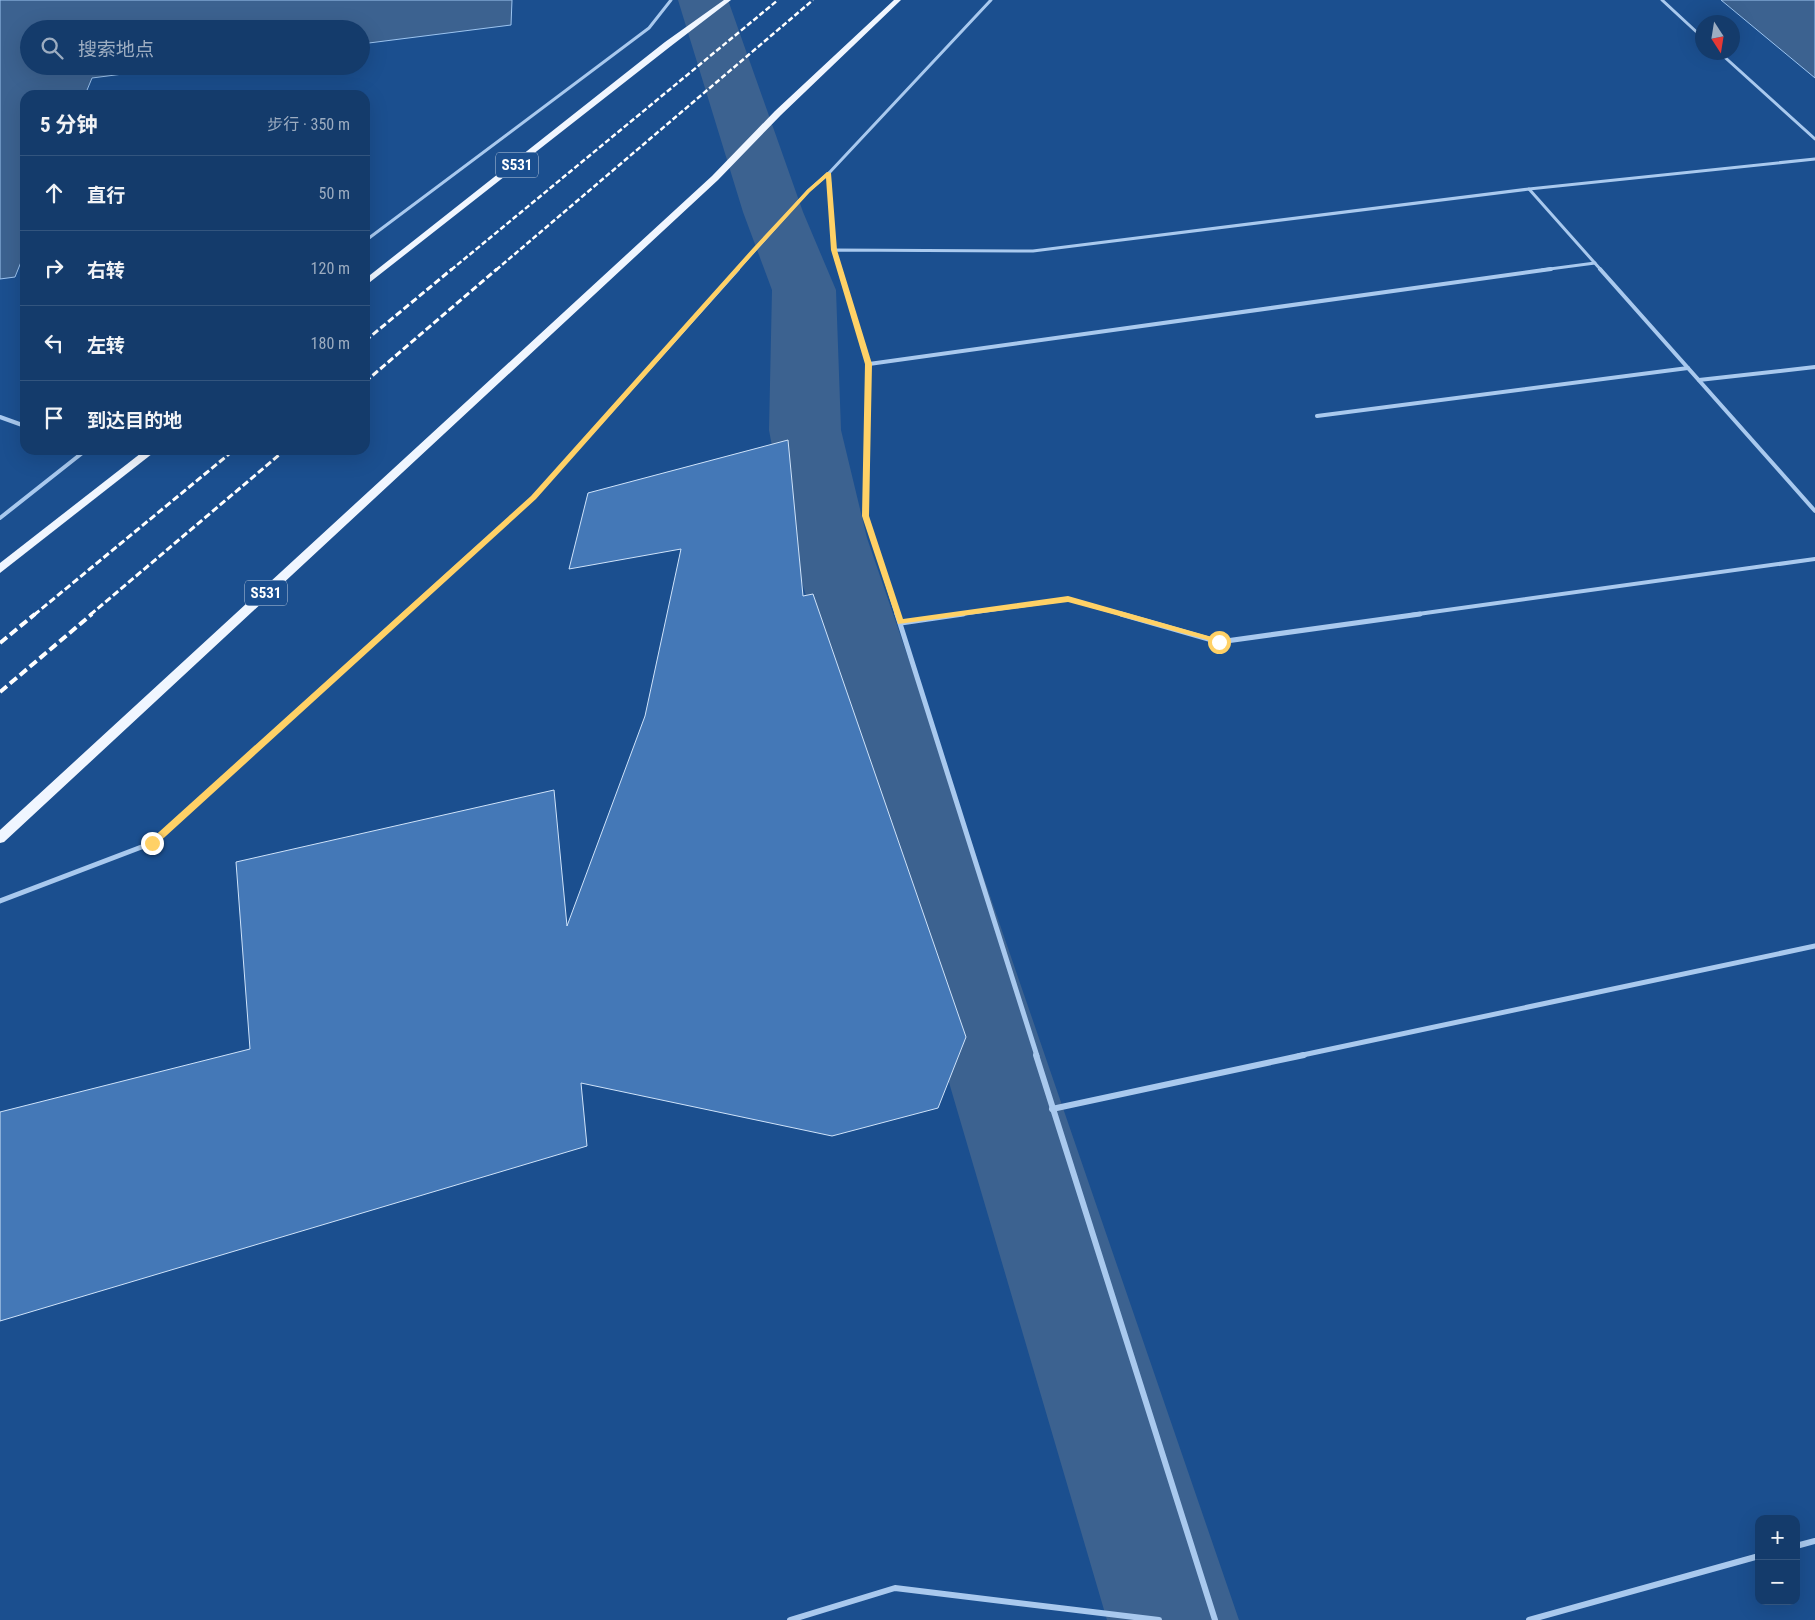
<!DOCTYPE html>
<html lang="zh">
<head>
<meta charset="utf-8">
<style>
  :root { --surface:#143b6b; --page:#1d4271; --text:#f1f3f6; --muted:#9dadc1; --line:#33557e }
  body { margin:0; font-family:"Roboto Condensed","Noto Sans SC",sans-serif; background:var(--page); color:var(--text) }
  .controls { position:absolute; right:15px; bottom:15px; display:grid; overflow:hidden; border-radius:10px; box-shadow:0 5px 20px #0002 }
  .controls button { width:45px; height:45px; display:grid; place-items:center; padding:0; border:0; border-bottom:1px solid var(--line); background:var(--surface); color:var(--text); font:25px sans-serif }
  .compass { position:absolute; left:1695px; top:15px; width:45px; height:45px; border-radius:50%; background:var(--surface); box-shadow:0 5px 20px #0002; rotate:168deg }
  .stop { position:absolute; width:15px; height:15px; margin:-11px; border:4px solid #ffd166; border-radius:50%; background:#fff }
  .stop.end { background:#ffd166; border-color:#fff; box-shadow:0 1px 5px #0008 }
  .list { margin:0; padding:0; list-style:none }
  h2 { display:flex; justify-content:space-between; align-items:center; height:65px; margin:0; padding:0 20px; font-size:21px }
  h2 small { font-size:16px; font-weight:400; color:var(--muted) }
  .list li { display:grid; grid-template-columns:32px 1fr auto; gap:15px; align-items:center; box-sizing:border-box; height:75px; padding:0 20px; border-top:1px solid var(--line) }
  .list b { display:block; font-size:19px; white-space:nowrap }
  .list em { font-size:16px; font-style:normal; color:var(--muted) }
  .icon { flex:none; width:28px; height:28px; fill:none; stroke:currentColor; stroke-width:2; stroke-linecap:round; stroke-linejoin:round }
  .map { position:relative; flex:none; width:1815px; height:1620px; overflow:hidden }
  .search { position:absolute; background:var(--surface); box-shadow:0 5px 20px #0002; left:20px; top:20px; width:350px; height:55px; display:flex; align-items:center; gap:12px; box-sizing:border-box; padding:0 18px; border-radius:28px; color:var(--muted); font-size:19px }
  .panel { position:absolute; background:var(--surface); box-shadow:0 5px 20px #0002; left:20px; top:90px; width:350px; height:365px; border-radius:15px }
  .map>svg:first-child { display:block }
  .water { fill:#3c6290; stroke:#9cc4f0 }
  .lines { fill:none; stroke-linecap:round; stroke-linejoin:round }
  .river { fill:#3c6290; fill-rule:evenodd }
  .building { fill:#4478b7; stroke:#cfe3fa }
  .minor-far3 { stroke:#a9c9ee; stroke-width:3 }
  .minor-far2 { stroke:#a9c9ee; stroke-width:4 }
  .minor-far1 { stroke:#a9c9ee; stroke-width:5 }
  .minor { stroke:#a9c9ee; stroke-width:6 }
  .primary { fill:#f0f6ff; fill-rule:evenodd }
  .rail-far2 { stroke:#fff; stroke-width:2.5; stroke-dasharray:5.5 2.5; stroke-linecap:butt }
  .rail-far1 { stroke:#fff; stroke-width:3; stroke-dasharray:7 3; stroke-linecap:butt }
  .rail { stroke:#fff; stroke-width:4; stroke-dasharray:9 4; stroke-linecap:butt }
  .route { fill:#ffd166 }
  .labels { text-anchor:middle; stroke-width:4.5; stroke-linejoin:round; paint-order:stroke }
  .shield { fill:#1b4f8f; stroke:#bbcadd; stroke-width:1 }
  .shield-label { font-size:15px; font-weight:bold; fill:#fff }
</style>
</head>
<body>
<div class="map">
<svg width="1815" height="1620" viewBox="0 0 1815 1620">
  <rect width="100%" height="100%" fill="#1b4f8f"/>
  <g class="water">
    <polygon points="0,0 512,0 511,25 361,44 361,29 29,29 29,66 185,66 92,78 85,95 25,95 25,252 15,277 0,279"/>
    <polygon points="1721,0 1815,0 1815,78"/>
  </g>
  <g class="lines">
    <polygon class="river" points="678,0 728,0 803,212 836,290 841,430 867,538 1239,1620 1107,1620 789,538 769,430 772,290 743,212"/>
  </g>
  <polygon class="building" points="788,440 803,596 813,594 966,1037 938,1108 832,1136 581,1083 587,1146 0,1321 0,1112 250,1049 236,862 554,790 567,926 645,716 681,549 569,569 588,493"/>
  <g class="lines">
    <g class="minor-far3">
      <polyline points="1662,0 1702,37"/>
      <polyline points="1719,52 1815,139"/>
      <polyline points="829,173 834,250"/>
      <polyline points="1529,189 1815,159"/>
      <polyline points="365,241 649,28 671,0"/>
      <polyline points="737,270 808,191 829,173 991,0"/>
      <polyline points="840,270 834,250 1033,251 1529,189 1601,270"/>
      <polyline points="1542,270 1595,263"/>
    </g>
    <g class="minor-far2">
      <polyline points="840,269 869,364 866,516 897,615"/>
      <polyline points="1600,269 1815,511"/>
      <polyline points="869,364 1551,269"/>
      <polyline points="1699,380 1815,367"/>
      <polyline points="1317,416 1688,368"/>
      <polyline points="0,417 25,426"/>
      <polyline points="0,518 86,450"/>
      <polyline points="403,615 534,497 738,269"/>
      <polyline points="955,615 1068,599 1125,615"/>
      <polyline points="1411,615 1815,559"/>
    </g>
    <g class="minor-far1">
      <polyline points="897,614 1037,1056"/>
      <polyline points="1121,614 1219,642 1420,614"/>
      <polyline points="901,623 963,614"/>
      <polyline points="0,901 152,843 405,614"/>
      <polyline points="1298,1056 1815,946"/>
    </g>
    <g class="minor">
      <polyline points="1036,1055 1215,1620"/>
      <polyline points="1052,1109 1304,1055"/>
      <polyline points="1796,1546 1815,1541"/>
      <polyline points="790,1620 895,1588 1159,1620"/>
      <polyline points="1529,1620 1759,1556"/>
    </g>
    <g class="primary">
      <polygon points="724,0 731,0 671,46 365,286 365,279 665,42"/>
      <polygon points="894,0 901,0 781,115 718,180 4,842 0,843 0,830 712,176 775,111"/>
      <polygon points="145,450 157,450 0,573 0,563"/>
    </g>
    <g class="rail-far2">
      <polyline points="451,270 778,0"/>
      <polyline points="496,270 813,0"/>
    </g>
    <g class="rail-far1">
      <polyline points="365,341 452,269"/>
      <polyline points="365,382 497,269"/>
      <polyline points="34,615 234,450"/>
      <polyline points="90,615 285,450"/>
    </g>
    <g class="rail">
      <polyline points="0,643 35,614"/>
      <polyline points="0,692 92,614"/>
    </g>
  </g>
  <polygon class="route" points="827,172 831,173 837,250 872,364 869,516 903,619 1068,596 1219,639 1222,640 1222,644 1068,602 898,624 862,516 865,364 831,250 826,178 810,192 757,250 536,499 155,846 149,846 149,841 531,496 753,248 807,190"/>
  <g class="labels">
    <g class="shield">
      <rect x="496" y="152.5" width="42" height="25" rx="4"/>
      <rect x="245" y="580.5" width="42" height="25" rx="4"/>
    </g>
    <g class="shield-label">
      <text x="517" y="170">S531</text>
      <text x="266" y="598">S531</text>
    </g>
  </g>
</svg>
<div class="controls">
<button>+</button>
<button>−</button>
</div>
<svg class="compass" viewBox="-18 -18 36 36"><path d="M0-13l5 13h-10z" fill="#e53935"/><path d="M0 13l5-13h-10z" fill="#9dadc1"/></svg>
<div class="stop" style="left:1219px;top:642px"></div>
<div class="stop end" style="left:152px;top:843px"></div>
<div class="search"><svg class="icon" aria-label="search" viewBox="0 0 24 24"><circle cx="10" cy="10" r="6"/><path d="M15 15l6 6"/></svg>搜索地点</div>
<section class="panel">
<h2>5 分钟<small>步行 · 350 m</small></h2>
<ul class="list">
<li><svg class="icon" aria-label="ahead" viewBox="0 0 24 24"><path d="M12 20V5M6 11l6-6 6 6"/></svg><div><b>直行</b></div><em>50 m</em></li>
<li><svg class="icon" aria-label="right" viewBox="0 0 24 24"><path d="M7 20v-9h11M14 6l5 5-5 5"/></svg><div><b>右转</b></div><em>120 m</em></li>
<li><svg class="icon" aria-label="left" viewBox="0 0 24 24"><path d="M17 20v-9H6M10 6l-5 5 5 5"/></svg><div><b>左转</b></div><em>180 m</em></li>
<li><svg class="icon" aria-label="arrive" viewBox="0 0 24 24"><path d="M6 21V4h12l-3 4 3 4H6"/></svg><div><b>到达目的地</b></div></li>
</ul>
</section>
</div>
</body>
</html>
